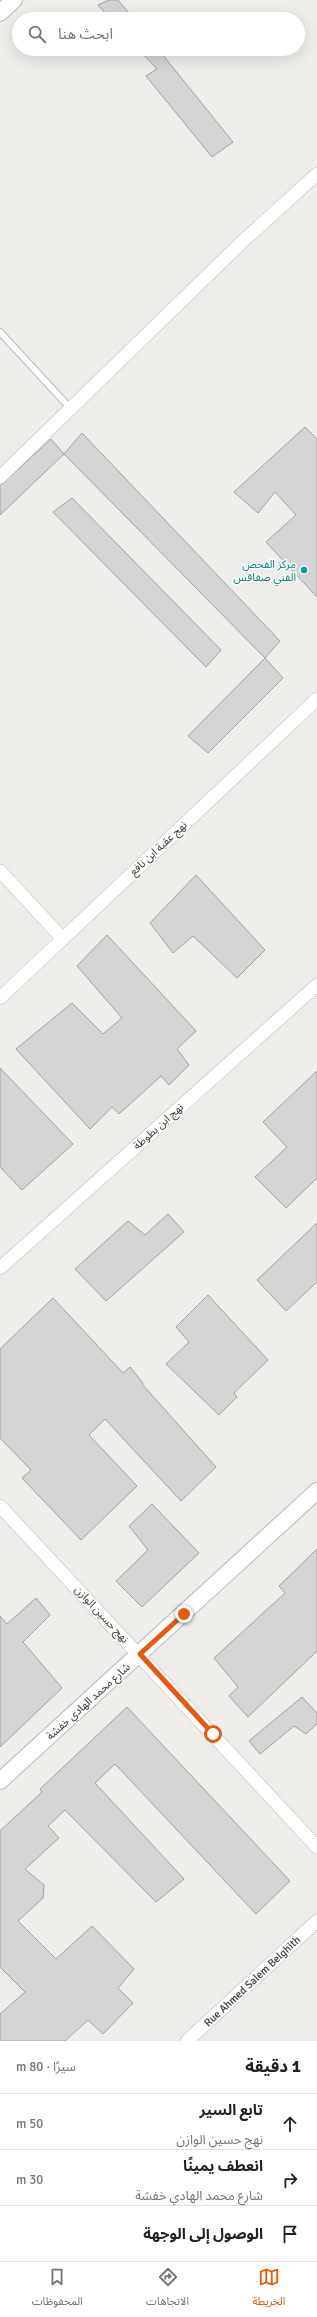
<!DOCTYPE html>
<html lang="ar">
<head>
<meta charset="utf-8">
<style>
  :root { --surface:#fff; --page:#f6f6f6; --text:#222; --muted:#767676; --line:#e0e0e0; --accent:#ea580c }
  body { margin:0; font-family:Signika,"Noto Sans Arabic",sans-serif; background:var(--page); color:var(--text); direction:rtl }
  .stop { position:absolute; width:12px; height:12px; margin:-9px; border:3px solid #ea580c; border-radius:50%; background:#fff }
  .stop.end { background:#ea580c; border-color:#fff; box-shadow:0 1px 4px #0008 }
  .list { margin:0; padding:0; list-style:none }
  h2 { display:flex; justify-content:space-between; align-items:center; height:52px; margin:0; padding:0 16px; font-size:17px }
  h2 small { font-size:13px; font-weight:400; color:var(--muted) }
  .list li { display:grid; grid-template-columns:26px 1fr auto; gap:12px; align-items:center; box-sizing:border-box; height:56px; padding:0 16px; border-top:1px solid var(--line) }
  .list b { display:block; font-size:15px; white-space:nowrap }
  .list p { margin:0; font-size:13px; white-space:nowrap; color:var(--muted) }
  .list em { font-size:13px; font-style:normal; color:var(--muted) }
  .icon { flex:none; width:22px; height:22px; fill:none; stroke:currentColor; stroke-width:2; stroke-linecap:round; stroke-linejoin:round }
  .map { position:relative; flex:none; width:317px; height:2041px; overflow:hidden; direction:ltr }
  .search { position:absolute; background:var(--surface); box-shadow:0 4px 16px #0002; left:12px; right:12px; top:12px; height:44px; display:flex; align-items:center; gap:10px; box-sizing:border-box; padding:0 14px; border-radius:22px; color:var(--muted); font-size:15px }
  .sheet { height:220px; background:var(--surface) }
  nav { display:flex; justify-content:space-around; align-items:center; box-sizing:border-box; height:56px; border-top:1px solid var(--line); background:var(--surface); font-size:11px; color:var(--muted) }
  nav a { display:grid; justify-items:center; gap:2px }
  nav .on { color:var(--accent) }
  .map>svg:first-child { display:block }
  .building { fill:#d7d4d6; stroke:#a3a1a2 }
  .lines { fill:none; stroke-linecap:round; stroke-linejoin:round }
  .service-casing { stroke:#bcbab8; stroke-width:8 }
  .minor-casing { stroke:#bcbab8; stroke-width:14 }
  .tertiary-casing { stroke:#bcbab8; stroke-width:18 }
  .service { stroke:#fff; stroke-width:6 }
  .minor { stroke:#fff; stroke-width:13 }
  .tertiary { stroke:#fff; stroke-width:16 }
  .route { stroke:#ea580c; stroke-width:5 }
  .culture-dot { fill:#0f9aa8; stroke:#fcfaf7; stroke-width:1.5 }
  .labels { text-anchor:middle; stroke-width:3; stroke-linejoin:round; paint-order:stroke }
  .culture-label { font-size:11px; fill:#0d838f; stroke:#fcfaf7; text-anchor:end }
  .street-label { font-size:11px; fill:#3c3b3a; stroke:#fcfaf7 }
</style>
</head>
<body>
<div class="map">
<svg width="317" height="2041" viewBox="0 0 317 2041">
  <rect width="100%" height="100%" fill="#efedea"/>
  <g class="building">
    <polygon points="109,0 118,0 134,19 111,19 98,5"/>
    <polygon points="138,49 158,49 233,142 212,157 146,76 157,69"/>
    <polygon points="305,427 317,439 317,597 266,542 296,515 275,492 258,513 234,492"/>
    <polygon points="82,433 280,641 265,658 64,454"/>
    <polygon points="51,439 64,454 0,515 0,486"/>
    <polygon points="72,498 221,650 206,667 53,512"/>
    <polygon points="265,658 283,678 208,753 188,736"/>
    <polygon points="196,875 265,950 237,978 193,936 173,953 150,923"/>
    <polygon points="107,935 196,1031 177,1049 189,1065 169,1085 161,1076 119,1114 112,1107 90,1129 16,1049 72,1003 103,1034 122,1018 77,966"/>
    <polygon points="0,1068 73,1144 22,1190 0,1167"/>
    <polygon points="317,1071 317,1178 286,1208 255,1177 287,1147 263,1122"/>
    <polygon points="168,1214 184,1232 106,1301 75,1269 128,1221 145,1235"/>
    <polygon points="317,1223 317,1282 286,1311 257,1280"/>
    <polygon points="208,1295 268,1360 234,1393 237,1397 219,1415 166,1364 189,1342 176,1327"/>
    <polygon points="53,1298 123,1373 130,1367 143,1383 142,1384 216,1467 181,1501 105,1419 89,1435 137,1486 81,1540 22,1478 31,1470 0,1438 0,1349"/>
    <polygon points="152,1504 199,1553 142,1607 116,1581 148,1550 129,1526"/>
    <polygon points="317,1549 317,1651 248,1717 229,1696 238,1687 214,1658 285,1593 279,1586"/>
    <polygon points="36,1598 50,1615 23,1642 62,1688 0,1747 0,1616 7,1624"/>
    <polygon points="302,1697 317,1713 317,1724 306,1734 294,1726 260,1754 249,1741"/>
    <polygon points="127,1707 290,1881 256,1914 115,1764 95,1783 184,1879 156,1902 65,1810 48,1826 59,1838 25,1869 44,1885 43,1898 18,1921 56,1959 92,1926 134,1969 118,1988 133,2003 103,2034 88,2020 65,2041 0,2041 0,2014 25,1992 0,1967 0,1831 42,1792 40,1789"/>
  </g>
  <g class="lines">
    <defs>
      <polyline id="service" points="0,332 71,409"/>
      <g id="minor">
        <polyline points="0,477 242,242 317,174"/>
        <polyline points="0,871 63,939"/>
        <polyline points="0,998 317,699"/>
        <polyline points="0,1268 317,985"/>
        <polyline points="0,1506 317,1847"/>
        <polyline points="187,2041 317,1921"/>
      </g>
      <g id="tertiary">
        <polyline points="0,13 14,0"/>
        <polyline points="0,1781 317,1491"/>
      </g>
    </defs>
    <use href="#service" class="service-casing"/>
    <use href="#minor" class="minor-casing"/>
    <use href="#tertiary" class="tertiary-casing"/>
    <use href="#service" class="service"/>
    <use href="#minor" class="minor"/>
    <use href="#tertiary" class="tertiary"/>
  </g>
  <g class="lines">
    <polyline class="route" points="184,1614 140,1654 213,1734"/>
  </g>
  <circle class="culture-dot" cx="304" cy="570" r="4"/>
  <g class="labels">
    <g class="culture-label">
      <text x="296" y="568">مركز الفحص<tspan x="296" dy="13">الفني صفاقس</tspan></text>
    </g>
    <g class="street-label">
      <text transform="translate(158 848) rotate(-43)" y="4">نهج عقبة ابن نافع</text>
      <text transform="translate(158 1126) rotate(-42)" y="4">نهج ابن بطوطة</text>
      <text transform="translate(102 1614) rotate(47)" y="4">نهج حسين الوازن</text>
      <text transform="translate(88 1701) rotate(-42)" y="4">شارع محمد الهادي خفشة</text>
      <text transform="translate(252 1981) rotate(-43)" y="4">Rue Ahmed Salem Belghith</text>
    </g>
  </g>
</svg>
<div class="stop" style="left:213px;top:1734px"></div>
<div class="stop end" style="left:184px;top:1614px"></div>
<div class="search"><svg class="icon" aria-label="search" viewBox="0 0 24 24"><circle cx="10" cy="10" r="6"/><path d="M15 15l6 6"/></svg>ابحث هنا</div>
</div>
<section class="sheet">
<h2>1 دقيقة<small>سيرًا · 80 m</small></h2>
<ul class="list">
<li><svg class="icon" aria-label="ahead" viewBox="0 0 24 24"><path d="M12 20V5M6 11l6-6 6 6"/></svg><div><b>تابع السير</b><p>نهج حسين الوازن</p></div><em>50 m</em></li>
<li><svg class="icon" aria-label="right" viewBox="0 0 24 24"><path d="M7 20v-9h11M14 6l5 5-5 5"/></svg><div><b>انعطف يمينًا</b><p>شارع محمد الهادي خفشة</p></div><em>30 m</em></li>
<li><svg class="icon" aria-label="arrive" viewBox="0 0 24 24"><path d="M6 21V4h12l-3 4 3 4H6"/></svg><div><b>الوصول إلى الوجهة</b></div></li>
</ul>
</section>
<nav>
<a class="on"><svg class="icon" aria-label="map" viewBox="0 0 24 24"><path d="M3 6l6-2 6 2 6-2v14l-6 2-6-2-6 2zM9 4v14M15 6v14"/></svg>الخريطة</a>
<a><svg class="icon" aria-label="directions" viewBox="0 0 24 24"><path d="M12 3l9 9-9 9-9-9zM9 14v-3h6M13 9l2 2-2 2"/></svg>الاتجاهات</a>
<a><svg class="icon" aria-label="saved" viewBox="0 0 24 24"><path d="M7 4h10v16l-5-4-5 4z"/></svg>المحفوظات</a>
</nav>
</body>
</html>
